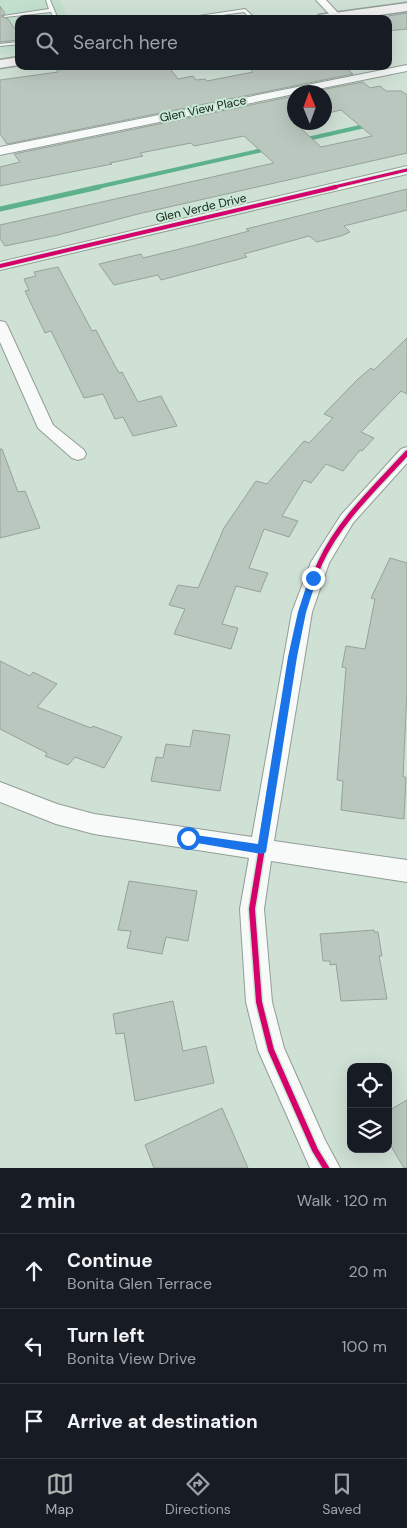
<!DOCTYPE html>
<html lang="en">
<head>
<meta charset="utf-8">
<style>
  :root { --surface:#171b24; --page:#20242c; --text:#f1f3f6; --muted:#9ea1a6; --line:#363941; --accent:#acb3b1 }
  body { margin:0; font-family:"DM Sans",sans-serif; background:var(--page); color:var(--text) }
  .controls { position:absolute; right:15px; bottom:15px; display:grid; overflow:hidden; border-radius:10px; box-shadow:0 5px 20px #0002 }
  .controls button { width:45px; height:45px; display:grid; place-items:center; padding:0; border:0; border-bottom:1px solid var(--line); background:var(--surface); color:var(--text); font:25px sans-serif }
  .compass { position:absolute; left:287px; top:85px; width:45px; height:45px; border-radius:50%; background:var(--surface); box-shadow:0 5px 20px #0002; rotate:359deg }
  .stop { position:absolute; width:15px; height:15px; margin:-11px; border:4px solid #1a73e8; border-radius:50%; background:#fff }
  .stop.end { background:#1a73e8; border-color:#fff; box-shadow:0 1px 5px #0008 }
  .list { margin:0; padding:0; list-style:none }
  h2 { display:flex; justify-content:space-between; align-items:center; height:65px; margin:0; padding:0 20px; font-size:21px }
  h2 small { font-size:16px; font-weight:400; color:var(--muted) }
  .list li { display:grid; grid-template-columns:32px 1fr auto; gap:15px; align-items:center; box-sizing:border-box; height:75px; padding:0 20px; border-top:1px solid var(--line) }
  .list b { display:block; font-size:19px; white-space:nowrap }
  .list p { margin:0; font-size:16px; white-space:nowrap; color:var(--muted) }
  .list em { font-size:16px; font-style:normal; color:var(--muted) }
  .icon { flex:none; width:28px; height:28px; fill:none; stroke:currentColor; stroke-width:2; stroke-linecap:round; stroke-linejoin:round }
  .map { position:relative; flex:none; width:407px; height:1168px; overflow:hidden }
  .search { position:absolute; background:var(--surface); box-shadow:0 5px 20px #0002; left:15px; right:15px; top:15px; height:55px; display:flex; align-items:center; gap:12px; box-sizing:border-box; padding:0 18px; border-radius:10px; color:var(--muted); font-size:19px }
  .sheet { height:290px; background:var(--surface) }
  nav { display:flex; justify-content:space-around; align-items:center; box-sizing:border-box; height:70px; border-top:1px solid var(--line); background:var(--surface); font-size:14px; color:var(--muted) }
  nav a { display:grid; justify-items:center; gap:2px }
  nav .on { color:var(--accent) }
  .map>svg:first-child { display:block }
  .built { fill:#c2dfce }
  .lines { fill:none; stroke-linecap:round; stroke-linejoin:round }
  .stream-far1 { stroke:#5eb28b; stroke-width:4 }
  .stream { stroke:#5eb28b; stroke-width:5 }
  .building { fill:#bac7be; stroke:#95a29a }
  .service-casing { stroke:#919e96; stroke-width:2 }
  .minor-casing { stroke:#919e96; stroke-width:2 }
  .secondary-casing { stroke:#919e96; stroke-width:3 }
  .service { fill:#f8faf9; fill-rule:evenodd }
  .minor { fill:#f8faf9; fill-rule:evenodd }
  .secondary { fill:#f0eeee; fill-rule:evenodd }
  .cycleway-far3-casing { stroke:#c8e7d4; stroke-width:5 }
  .cycleway-far2-casing { stroke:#c8e7d4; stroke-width:6 }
  .cycleway-far1-casing { stroke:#c8e7d4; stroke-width:8 }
  .cycleway-casing { stroke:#c8e7d4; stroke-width:9 }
  .cycleway-far3 { stroke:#d6006c; stroke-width:3 }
  .cycleway-far2 { stroke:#d6006c; stroke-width:4 }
  .cycleway-far1 { stroke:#d6006c; stroke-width:5 }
  .cycleway { stroke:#d6006c; stroke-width:6 }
  .route { fill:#1a73e8 }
  .labels { text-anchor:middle; stroke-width:4; stroke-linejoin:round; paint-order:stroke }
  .far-street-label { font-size:12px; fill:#17231c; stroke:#c8e7d4 }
</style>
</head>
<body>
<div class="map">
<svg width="407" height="1168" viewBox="0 0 407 1168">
  <rect width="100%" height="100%" fill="#cfe0d5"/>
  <polygon class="built" points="0,0 60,0 69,19 19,19 19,51 0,54"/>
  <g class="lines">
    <g class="stream-far1">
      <polyline points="303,140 369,125"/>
      <polyline points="93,188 267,149"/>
    </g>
    <polyline class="stream" points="0,209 99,187"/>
  </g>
  <g class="building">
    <polygon points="0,6 5,14 1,16 8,19 19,35 19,40 0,42"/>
    <polygon points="407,13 407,29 388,31 388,16"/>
    <polygon points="72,66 168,66 178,79 193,76 196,80 205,79 207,81 253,72 250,69 269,66 344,66 353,74 7,144 0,134 0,80 58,72 56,69"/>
    <polygon points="363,82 370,88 380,86 386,91 401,91 407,95 407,153 138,214 58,235 5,246 0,239 0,225 274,163 244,136 194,146 191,143 140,153 143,156 110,163 112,164 0,186 0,167 20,162 14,154 294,96 294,120 293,121 321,147 372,136 341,110 324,114 324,92 310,92"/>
    <polygon points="407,189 407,210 344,226 350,232 341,236 317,242 309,236 244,254 247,257 161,280 158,275 114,285 99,264 141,254 143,258 192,246 249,231 246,229"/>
    <polygon points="58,267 92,331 96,330 115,366 119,373 122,372 138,402 161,396 177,426 133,436 123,417 115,419 103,394 84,398 51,331 45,333 25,291 29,290 24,279 36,276 34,272"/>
    <polygon points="407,338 407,394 401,391 361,432 374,438 362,451 360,450 343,471 326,464 311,483 304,480 282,516 298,521 289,537 264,529 249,568 268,573 260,592 236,586 222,624 238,628 231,649 174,634 185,609 169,605 178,585 198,588 224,528 256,481 267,484 304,441 309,443 333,418 324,414 358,379 371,368 374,370"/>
    <polygon points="0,449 2,449 18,492 25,491 40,528 0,538"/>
    <polygon points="390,558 407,563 407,691 403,777 406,777 404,819 341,810 343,781 337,780 346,668 342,667 346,646 365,649 375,599 371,598"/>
    <polygon points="0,661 30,676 33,672 57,684 37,707 91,728 93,726 122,737 104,768 75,757 68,765 45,756 47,753 0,729"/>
    <polygon points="193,730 230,735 220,791 151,781 156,757 163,758 166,744 190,747"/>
    <polygon points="129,881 197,891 188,941 166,937 162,954 127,948 131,931 118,930"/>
    <polygon points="374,930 374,932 378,932 382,956 379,956 387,999 341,1001 336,964 330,965 330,961 323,961 320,934"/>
    <polygon points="173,1001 183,1051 206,1046 214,1083 135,1101 124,1033 116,1034 113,1014"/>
    <polygon points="407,1100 407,1168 404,1168 388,1141 388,1111"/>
    <polygon points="222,1108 248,1168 154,1168 145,1145"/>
  </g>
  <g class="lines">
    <defs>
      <g id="service">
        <polygon points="46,0 50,0 58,19 54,19 51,12 5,17 3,16 49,9"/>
        <polygon points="245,9 256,19 251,19 244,12 193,19 179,19"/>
        <polygon points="19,42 19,44 0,46 0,44"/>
      </g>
      <g id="minor">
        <polygon points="316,0 326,0 339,14 339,18 333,18"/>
        <polygon points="407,65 407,71 303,92 294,92 294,94 0,155 0,147"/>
        <polygon points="407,166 407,174 0,270 0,262"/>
        <polygon points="0,321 5,322 7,325 53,425 84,450 86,454 84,458 78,460 72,458 38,428 0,342"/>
        <polygon points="407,447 407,463 353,523 329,563 312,612 274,841 407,860 407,882 271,861 264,909 272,1002 284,1048 325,1140 340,1168 310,1168 258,1050 246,1002 240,909 249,858 94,834 56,824 0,802 0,782 57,804 94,814 252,837 292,612 311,562 341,515 401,449"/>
      </g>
      <g id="secondary">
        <polygon points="407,3 407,11 351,19 312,19 319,15"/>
        <polygon points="19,57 19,65 0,68 0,60"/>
      </g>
    </defs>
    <use href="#service" class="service-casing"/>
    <use href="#minor" class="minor-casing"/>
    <use href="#secondary" class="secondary-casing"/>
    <use href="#service" class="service"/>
    <use href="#minor" class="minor"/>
    <use href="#secondary" class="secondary"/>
    <defs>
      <polyline id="cycleway-far3" points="330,188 407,170"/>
      <polyline id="cycleway-far2" points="0,266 336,187"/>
      <path id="cycleway-far1" d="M278 752C288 689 293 622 320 563 339 521 376 487 407 453"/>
      <polyline id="cycleway" points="278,751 252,909 259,1002 271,1050 315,1150 326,1168"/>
    </defs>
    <use href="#cycleway-far3" class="cycleway-far3-casing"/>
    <use href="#cycleway-far2" class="cycleway-far2-casing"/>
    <use href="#cycleway-far1" class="cycleway-far1-casing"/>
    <use href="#cycleway" class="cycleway-casing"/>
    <use href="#cycleway-far3" class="cycleway-far3"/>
    <use href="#cycleway-far2" class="cycleway-far2"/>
    <use href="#cycleway-far1" class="cycleway-far1"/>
    <use href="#cycleway" class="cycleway"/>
  </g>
  <polygon class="route" points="313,575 317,578 306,612 297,657 266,852 262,854 185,841 185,835 188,834 258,844 288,657 298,612 309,578"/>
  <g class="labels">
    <g class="far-street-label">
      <text transform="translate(203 109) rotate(-12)" y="4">Glen View Place</text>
      <text transform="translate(201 208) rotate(-13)" y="4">Glen Verde Drive</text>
    </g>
  </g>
</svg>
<div class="controls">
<button><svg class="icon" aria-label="locate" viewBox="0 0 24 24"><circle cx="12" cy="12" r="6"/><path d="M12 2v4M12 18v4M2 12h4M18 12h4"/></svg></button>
<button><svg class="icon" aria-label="layers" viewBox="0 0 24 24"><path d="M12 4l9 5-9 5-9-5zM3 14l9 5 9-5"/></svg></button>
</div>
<svg class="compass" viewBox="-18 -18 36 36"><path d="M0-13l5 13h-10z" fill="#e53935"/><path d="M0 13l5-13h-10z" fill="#9ea1a6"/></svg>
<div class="stop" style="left:188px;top:838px"></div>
<div class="stop end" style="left:313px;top:578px"></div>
<div class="search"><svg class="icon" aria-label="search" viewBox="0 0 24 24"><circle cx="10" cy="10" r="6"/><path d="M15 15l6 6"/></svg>Search here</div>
</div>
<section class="sheet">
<h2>2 min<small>Walk · 120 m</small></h2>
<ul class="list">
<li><svg class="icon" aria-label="ahead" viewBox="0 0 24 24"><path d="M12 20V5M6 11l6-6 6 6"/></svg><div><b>Continue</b><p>Bonita Glen Terrace</p></div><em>20 m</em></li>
<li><svg class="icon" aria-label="left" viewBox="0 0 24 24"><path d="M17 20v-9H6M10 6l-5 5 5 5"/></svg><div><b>Turn left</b><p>Bonita View Drive</p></div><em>100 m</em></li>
<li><svg class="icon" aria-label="arrive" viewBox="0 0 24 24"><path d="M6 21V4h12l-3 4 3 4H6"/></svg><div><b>Arrive at destination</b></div></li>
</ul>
</section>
<nav>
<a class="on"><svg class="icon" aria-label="map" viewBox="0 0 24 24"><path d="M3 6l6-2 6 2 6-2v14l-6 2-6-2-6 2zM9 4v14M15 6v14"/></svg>Map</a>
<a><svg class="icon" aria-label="directions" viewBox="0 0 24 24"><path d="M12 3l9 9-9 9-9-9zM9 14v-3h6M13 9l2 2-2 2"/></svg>Directions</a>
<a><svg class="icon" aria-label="saved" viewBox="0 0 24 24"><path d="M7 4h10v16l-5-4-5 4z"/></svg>Saved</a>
</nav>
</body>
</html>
